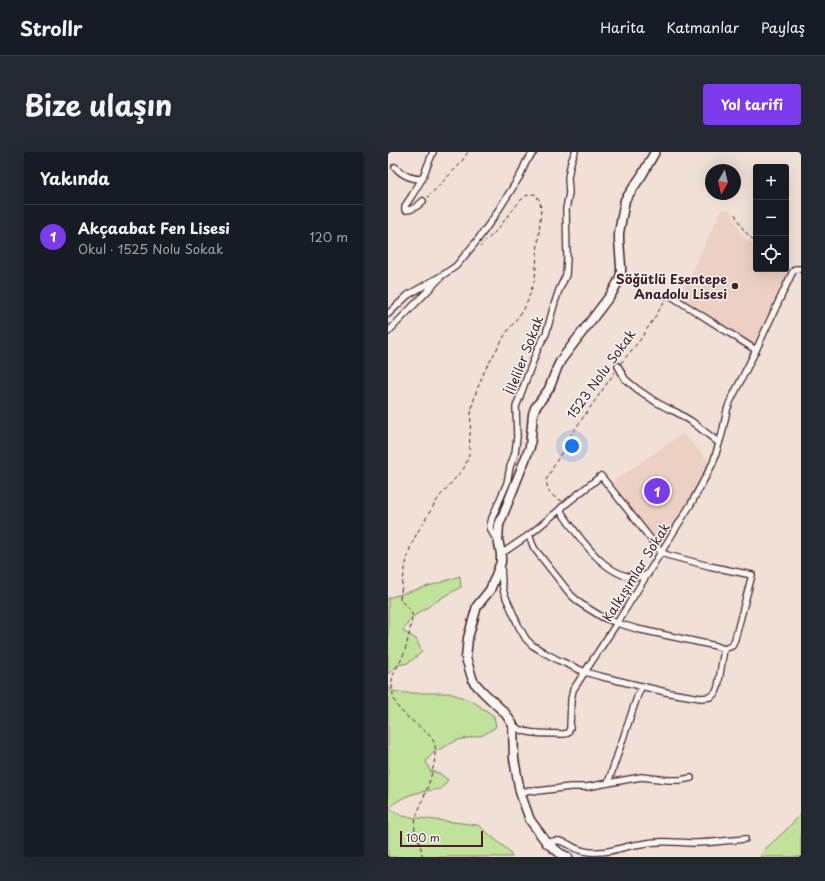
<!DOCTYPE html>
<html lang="tr">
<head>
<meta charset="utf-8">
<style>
  :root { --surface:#171b24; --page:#242831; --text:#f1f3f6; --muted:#9ea1a6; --line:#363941; --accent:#7c3aed }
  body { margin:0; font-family:"Playpen Sans",sans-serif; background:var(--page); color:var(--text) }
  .controls { position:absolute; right:12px; top:12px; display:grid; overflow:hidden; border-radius:4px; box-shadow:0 4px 16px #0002 }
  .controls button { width:36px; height:36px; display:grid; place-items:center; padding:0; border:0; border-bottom:1px solid var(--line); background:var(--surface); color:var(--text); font:20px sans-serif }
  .compass { position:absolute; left:317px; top:12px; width:36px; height:36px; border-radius:50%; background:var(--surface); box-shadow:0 4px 16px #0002; rotate:188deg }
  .scale { position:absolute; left:12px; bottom:10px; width:83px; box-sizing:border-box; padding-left:4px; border:2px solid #4a1f2b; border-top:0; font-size:11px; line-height:14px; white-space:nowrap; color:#4a1f2b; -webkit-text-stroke:3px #f6f6f2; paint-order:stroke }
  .you { position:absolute; left:184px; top:294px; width:14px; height:14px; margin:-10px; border:3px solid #fff; border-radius:50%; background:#1a73e8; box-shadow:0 0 0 6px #1a73e833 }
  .badge { display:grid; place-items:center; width:26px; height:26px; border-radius:50%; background:var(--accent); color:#fff; font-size:13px; font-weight:700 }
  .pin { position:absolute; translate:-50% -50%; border:2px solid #fff; box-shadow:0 1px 4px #0006 }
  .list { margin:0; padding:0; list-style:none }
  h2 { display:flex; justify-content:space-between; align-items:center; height:52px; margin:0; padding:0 16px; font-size:17px }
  h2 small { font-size:13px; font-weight:400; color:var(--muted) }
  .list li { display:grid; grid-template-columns:26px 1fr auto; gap:12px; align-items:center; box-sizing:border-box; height:64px; padding:0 16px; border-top:1px solid var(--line) }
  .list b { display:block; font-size:15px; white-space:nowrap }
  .list p { margin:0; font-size:13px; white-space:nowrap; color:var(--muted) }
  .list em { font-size:13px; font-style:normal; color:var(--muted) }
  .icon { flex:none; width:22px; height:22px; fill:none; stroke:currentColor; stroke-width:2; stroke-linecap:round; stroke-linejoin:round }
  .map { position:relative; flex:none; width:413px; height:705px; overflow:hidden; border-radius:4px }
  header { display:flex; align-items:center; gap:24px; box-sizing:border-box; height:56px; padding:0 20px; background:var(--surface); border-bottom:1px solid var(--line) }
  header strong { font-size:19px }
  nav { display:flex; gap:22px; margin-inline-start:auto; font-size:14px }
  .intro { display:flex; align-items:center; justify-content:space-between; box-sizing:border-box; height:96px; padding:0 24px }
  h1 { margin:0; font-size:28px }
  .button { padding:10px 18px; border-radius:4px; background:var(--accent); color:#fff; font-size:14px; font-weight:700 }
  main { display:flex; gap:24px; padding:0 24px }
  aside { flex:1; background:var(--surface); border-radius:4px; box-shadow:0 4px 16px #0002 }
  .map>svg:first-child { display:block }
  .built { fill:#ecd0c3 }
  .green { fill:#c0e29b; stroke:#858063 }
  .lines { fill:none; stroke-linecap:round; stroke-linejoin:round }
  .street-casing { stroke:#4a1f2b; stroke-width:8 }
  .secondary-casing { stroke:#4a1f2b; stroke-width:11 }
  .path { stroke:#4a1f2b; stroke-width:1; stroke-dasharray:4 3; stroke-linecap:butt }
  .street { stroke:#f6f6f2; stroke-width:5.5 }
  .secondary { stroke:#f6f6f2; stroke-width:8 }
  .poi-dot { fill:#4a1f2b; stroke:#f6f6f2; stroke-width:1.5 }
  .labels { text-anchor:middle; stroke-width:3; stroke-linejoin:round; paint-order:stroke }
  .poi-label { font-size:13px; font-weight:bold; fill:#4a1f2b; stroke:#f6f6f2; text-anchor:end }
  .street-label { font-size:13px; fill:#4a1f2b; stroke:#f6f6f2 }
</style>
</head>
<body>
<header>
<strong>Strollr</strong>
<nav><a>Harita</a><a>Katmanlar</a><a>Paylaş</a></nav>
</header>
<div class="intro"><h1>Bize ulaşın</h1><a class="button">Yol tarifi</a></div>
<main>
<aside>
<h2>Yakında<small></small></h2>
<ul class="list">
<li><span class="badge">1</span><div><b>Akçaabat Fen Lisesi</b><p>Okul · 1525 Nolu Sokak</p></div><em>120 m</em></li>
</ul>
</aside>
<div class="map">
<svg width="413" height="705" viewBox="0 0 413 705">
  <rect width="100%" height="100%" fill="#f0e0d6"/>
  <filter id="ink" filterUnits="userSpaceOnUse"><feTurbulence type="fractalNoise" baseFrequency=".025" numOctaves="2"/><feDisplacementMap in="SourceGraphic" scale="8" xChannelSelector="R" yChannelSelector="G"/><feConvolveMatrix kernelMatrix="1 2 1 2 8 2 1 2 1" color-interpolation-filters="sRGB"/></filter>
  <g filter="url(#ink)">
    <g class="built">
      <polygon points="334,57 342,58 354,84 368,95 368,117 397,117 403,122 365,195 291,147"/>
      <polygon points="295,281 322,311 313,334 272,396 230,344 226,329"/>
    </g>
    <g class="green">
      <polygon points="72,424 73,435 55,445 23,466 15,479 28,487 34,500 20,511 10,513 0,522 0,446 51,431"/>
      <path d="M0 535 5 539 18 541H62L84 549 106 564 108 575 95 583 70 588 46 600 38 609 42 619 51 621 60 628 53 637C32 640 17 641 1 656L14 664 90 673 121 699 124 705H0Z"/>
      <polygon points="413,662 413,705 372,705 376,698 396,680"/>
    </g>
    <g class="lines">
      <defs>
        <g id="street">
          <path d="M7 15C14 23 22 27 34 27"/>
          <path d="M35 49C30 54 24 59 17 58V54L23 45 34 27 45 0"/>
          <polyline points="283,144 305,158 368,198"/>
          <polyline points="0,162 20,143 55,123 68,114 88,90 106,65 132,24 138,10 146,0"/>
          <polyline points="0,180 52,126"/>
          <polyline points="230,214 237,227 249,237 268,250 281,257 288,260 303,269 331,291"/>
          <path d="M174 355 173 359 174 361C191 385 225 438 260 422"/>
          <polyline points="141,383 146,396 183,443 193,452 214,465 229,471 249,477 328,494 336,497"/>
          <polyline points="110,387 106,384 103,378 102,374 104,366 119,331 122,315 127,301 129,285 128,255 139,225 150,196 158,182 166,153 171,138 178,123 179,106 178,57 181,41 180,25 183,10 187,0"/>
          <polyline points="113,402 141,383 170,359 179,351 213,324 273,400 279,403 321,414 364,423 347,487 344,494 336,497 330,535 328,540 323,545 313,546 282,541 211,524 197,520 170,508 157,501 144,493 138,487 131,475 116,441 114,432 113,413"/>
          <path d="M125 573C137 584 160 581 176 582L180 581 182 576 183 548 185 538 229 471 303 352 325 311 334 282 339 258 342 250 368 198 404 121 407 117H413"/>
          <polyline points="220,631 253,625 281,628 292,628 303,626"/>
          <polyline points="133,641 142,638 150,639 182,635 199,635 220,631 247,551 251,540 254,534"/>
          <path d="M159 691C170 686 177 690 187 696 194 699 203 701 211 700 226 700 239 693 253 692 263 690 273 689 284 690 292 690 300 691 308 691 324 691 341 688 357 687"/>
        </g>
        <polyline id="secondary" points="180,705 173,702 159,691 142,668 132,640 126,607 125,573 117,561 95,540 85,529 78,506 80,486 89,454 102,438 108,423 113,410 113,402 110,387 111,373 142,295 145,262 147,256 161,237 169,216 173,208 224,141 230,130 233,122 233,114 231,88 231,81 237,48 254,23 267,0"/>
      </defs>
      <use href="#street" class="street-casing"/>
      <use href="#secondary" class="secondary-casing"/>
      <g class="path">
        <polyline points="40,45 72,12 80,0"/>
        <path d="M347 62C353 75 357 81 368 90"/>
        <polyline points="233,211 252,188 279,146"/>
        <path d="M174 349C161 342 161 343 158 328L185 280 227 220"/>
        <path d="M34 705C34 700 33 695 31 690 28 683 26 681 27 673 27 665 31 657 34 650 40 635 49 610 47 593 45 580 15 566 8 552 5 546 4 538 4 531 3 523 12 511 15 504 18 498 25 468 24 462 23 455 14 453 12 446L18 411 22 396 29 381 46 353 52 344 76 316 79 309 81 302 83 262 84 255 88 240 97 218 117 183 137 155 140 148 147 126 153 57 152 49 147 42 139 43 133 48 123 60 109 78 92 95"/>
      </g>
      <use href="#street" class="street"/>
      <use href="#secondary" class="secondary"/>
    </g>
  </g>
  <circle class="poi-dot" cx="347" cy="134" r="4"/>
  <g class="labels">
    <g class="poi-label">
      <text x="339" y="132">Söğütlü Esentepe<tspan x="339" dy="15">Anadolu Lisesi</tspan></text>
    </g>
    <g class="street-label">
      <text transform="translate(136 203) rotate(-69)" y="5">İlleliler Sokak</text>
      <text transform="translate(213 222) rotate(-54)" y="5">1523 Nolu Sokak</text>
      <text transform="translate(248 420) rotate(-58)" y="5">Kalkışımlar Sokak</text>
    </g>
  </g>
</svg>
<div class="controls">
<button>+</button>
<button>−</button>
<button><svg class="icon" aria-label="locate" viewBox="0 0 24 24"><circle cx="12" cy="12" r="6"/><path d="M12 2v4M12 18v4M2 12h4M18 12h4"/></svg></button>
</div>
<svg class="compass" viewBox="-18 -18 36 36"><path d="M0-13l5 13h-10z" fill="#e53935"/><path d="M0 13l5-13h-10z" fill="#9ea1a6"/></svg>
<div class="scale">100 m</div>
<div class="you"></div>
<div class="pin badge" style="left:269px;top:339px">1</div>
</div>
</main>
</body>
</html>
